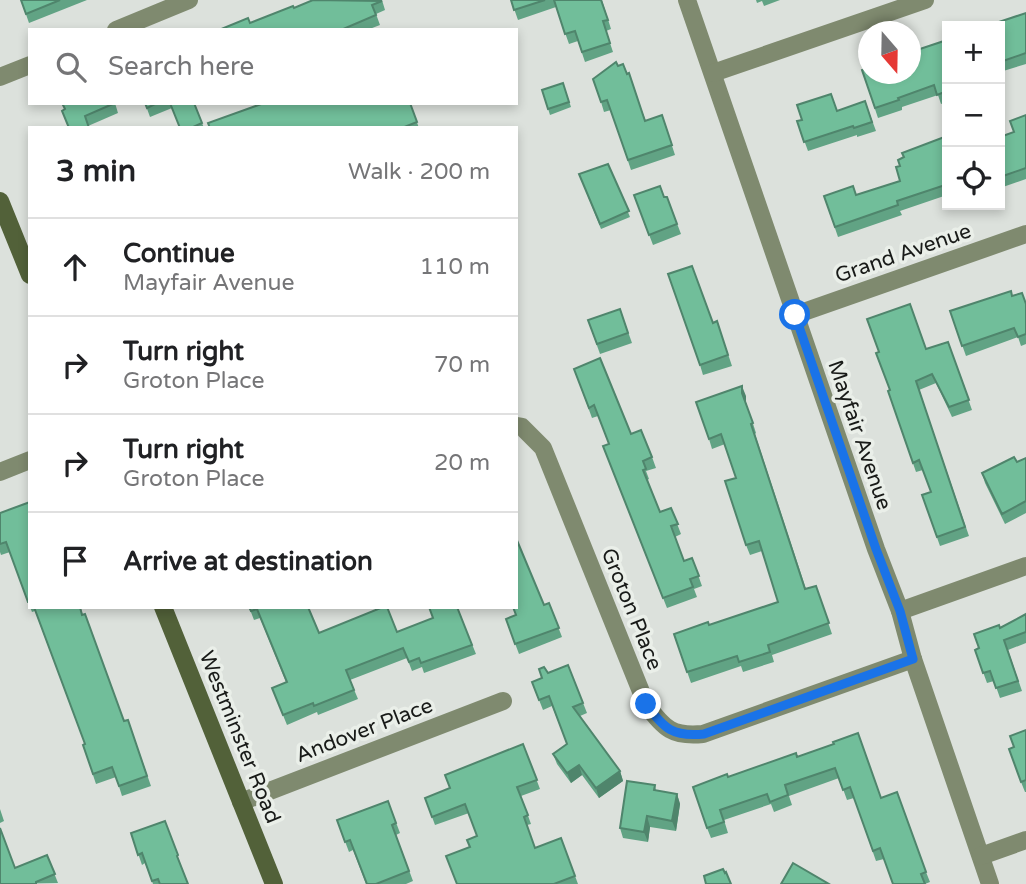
<!DOCTYPE html>
<html lang="en">
<head>
<meta charset="utf-8">
<style>
  :root { --surface:#fff; --page:#f2f2f2; --text:#202124; --muted:#757577; --line:#e0e0e0 }
  body { margin:0; font-family:"Varela Round",sans-serif; background:var(--page); color:var(--text) }
  .controls { position:absolute; right:21px; top:21px; display:grid; overflow:hidden; border-radius:0px; box-shadow:0 4px 10px #0003 }
  .controls button { width:63px; height:63px; display:grid; place-items:center; padding:0; border:0; border-bottom:2px solid var(--line); background:var(--surface); color:var(--text); font:35px sans-serif }
  .compass { position:absolute; left:858px; top:21px; width:63px; height:63px; border-radius:50%; background:var(--surface); box-shadow:0 4px 10px #0003; rotate:160deg }
  .stop { position:absolute; width:21px; height:21px; margin:-16px; border:5px solid #1a73e8; border-radius:50%; background:#fff }
  .stop.end { background:#1a73e8; border-color:#fff; box-shadow:0 2px 7px #0008 }
  .list { margin:0; padding:0; list-style:none }
  h2 { display:flex; justify-content:space-between; align-items:center; height:91px; margin:0; padding:0 28px; font-size:30px }
  h2 small { font-size:23px; font-weight:400; color:var(--muted) }
  .list li { display:grid; grid-template-columns:46px 1fr auto; gap:21px; align-items:center; box-sizing:border-box; height:98px; padding:0 28px; border-top:2px solid var(--line) }
  .list b { display:block; font-size:26px; white-space:nowrap }
  .list p { margin:0; font-size:23px; white-space:nowrap; color:var(--muted) }
  .list em { font-size:23px; font-style:normal; color:var(--muted) }
  .icon { flex:none; width:38px; height:38px; fill:none; stroke:currentColor; stroke-width:2; stroke-linecap:round; stroke-linejoin:round }
  .map { position:relative; flex:none; width:1026px; height:884px; overflow:hidden }
  .search { position:absolute; background:var(--surface); box-shadow:0 4px 10px #0003; left:28px; top:28px; width:490px; height:77px; display:flex; align-items:center; gap:18px; box-sizing:border-box; padding:0 24px; border-radius:0px; color:var(--muted); font-size:26px }
  .panel { position:absolute; background:var(--surface); box-shadow:0 4px 10px #0003; left:28px; top:126px; width:490px; height:483px; border-radius:0px }
  .map>svg:first-child { display:block }
  .lines { fill:none; stroke-linecap:round; stroke-linejoin:round }
  .minor { stroke:#7f8a6f; stroke-width:18 }
  .secondary { stroke:#526139; stroke-width:18 }
  .wall { fill:#61a384 }
  .shaded-wall { fill:#4f856c }
  .building { fill:#71be9a; stroke:#4f856c; stroke-width:2 }
  .route { stroke:#1a73e8; stroke-width:9 }
  .labels { text-anchor:middle; stroke-width:7; stroke-linejoin:round; paint-order:stroke }
  .street-label { font-size:21px; fill:#181a18; stroke:#eaefe9 }
</style>
</head>
<body>
<div class="map">
<svg width="1026" height="884" viewBox="0 0 1026 884">
  <rect width="100%" height="100%" fill="#dce1dc"/>
  <g class="lines">
    <g class="minor">
      <polyline points="687,0 876,549 900,611 913,659 990,884"/>
      <polyline points="116,30 189,0"/>
      <polyline points="713,73 925,0"/>
      <polyline points="0,77 30,65"/>
      <polyline points="795,315 1026,234"/>
      <path d="M516 426 522 427 543 448 646 704C664 729 673 737 703 734L913 659"/>
      <polyline points="0,472 30,460"/>
      <polyline points="900,611 1026,566"/>
      <polyline points="241,802 503,701"/>
      <polyline points="981,856 1026,840"/>
    </g>
    <g class="secondary">
      <polyline points="0,201 30,275"/>
      <polyline points="163,607 274,884"/>
    </g>
  </g>
  <g class="wall">
    <polygon points="21,0 87,0 29,23"/>
    <polygon points="382,0 385,10 376,14 380,25 367,30 219,30 250,23 294,8"/>
    <polygon points="511,0 602,0 611,29 606,31 613,52 585,62 578,41 569,44 556,7 518,20"/>
    <polygon points="756,0 780,0 764,6 762,1 757,3"/>
    <polygon points="1026,13 1026,64 1000,72 1000,26"/>
    <polygon points="947,40 947,102 941,104 938,95 902,107 902,110 878,118 862,70"/>
    <polygon points="618,66 627,74 646,121 662,115 675,155 631,170 611,110 604,112 601,102"/>
    <polygon points="563,83 571,107 550,115 542,90"/>
    <polygon points="865,101 876,131 857,137 857,135 808,151 797,121 837,111"/>
    <polygon points="115,103 118,113 88,126 62,111"/>
    <polygon points="145,103 194,103 204,128 180,128 172,108 150,117"/>
    <polygon points="410,103 419,128 210,128"/>
    <polygon points="1026,115 1026,179 1000,188 1000,137 1014,132"/>
    <polygon points="947,136 947,195 900,211 902,215 838,237 824,196 856,195 900,181 900,166 904,157"/>
    <polygon points="608,164 630,217 601,229 579,174"/>
    <polygon points="634,195 664,197 667,197 681,234 653,245"/>
    <polygon points="1012,296 1026,304 1026,344 1021,346 1018,337 966,356 950,311"/>
    <polygon points="620,309 632,343 600,354 588,320"/>
    <polygon points="717,321 732,366 703,375 700,365 713,323"/>
    <polygon points="948,342 972,410 952,417 936,383 919,390 969,536 940,546 922,495 931,492 923,470 916,472 888,391 890,390 879,352 926,349"/>
    <polygon points="574,369 652,457 656,468 646,471 649,479 647,480 660,512 671,508 681,534 675,537 684,561 692,558 702,586 694,589 697,597 667,608 603,446 609,444 598,416 592,418"/>
    <polygon points="746,396 746,403 756,433 755,434 806,589 816,586 832,634 772,655 774,662 743,672 741,666 691,683 674,634 709,625 778,602 762,551 750,555 746,545 736,478 725,444 712,449 709,439"/>
    <polygon points="1026,458 1026,513 1005,524 985,483 982,473 1017,462"/>
    <polygon points="30,502 30,607 10,552 1,555 0,552 0,513"/>
    <polygon points="549,603 562,637 519,654 506,619"/>
    <polygon points="30,607 80,607 124,721 128,720 151,786 122,796 116,777 96,784 83,745 85,744 35,611 32,612"/>
    <polygon points="249,607 308,607 319,633 397,632 433,618 457,607 476,654 424,673 422,667 412,671 407,658 350,680 358,699 318,715 317,712 287,725 272,688 286,682 260,618 254,620"/>
    <polygon points="1026,614 1026,643 1008,650 1022,691 1000,698 994,681 987,683 975,650 979,648 1000,628"/>
    <polygon points="568,665 587,713 580,716 620,771 623,781 599,798 582,775 571,783 557,764 553,754 567,744 552,706 543,710 532,682 542,678 548,673"/>
    <polygon points="1026,730 1026,792 1025,792 1021,782 1014,747"/>
    <polygon points="523,744 540,789 521,796 531,824 527,825 535,848 561,838 578,884 456,884 470,847 477,836 469,813 435,825 425,798 450,788"/>
    <polygon points="834,744 881,798 926,872 930,882 925,884 884,859 876,861 854,798 847,800 839,778 789,796 792,805 774,812 771,804 724,820 728,833 711,838 707,828 728,777 797,757"/>
    <polygon points="655,785 656,791 677,794 680,804 676,831 650,827 648,842 623,838 620,828"/>
    <polygon points="388,801 400,833 396,835 413,881 406,884 366,884 353,850 349,852 337,820"/>
    <polygon points="0,809 4,821 0,823"/>
    <polygon points="165,821 181,866 188,884 153,884 145,863 142,865 131,833"/>
    <polygon points="47,855 58,883 0,884 15,868"/>
  </g>
  <g class="shaded-wall">
    <polygon points="742,386 746,396 746,403 756,433 742,393"/>
    <polygon points="579,765 582,775 571,783 567,773"/>
    <polygon points="620,771 623,781 599,798 596,788"/>
    <polygon points="677,794 680,804 676,831 672,821"/>
    <polygon points="647,816 650,827 648,842 644,832"/>
  </g>
  <g class="building">
    <polygon points="21,0 60,0 26,14"/>
    <polygon points="313,0 382,1 372,5 376,15 341,30 219,30 248,18 250,23 293,6 294,8"/>
    <polygon points="511,0 545,0 514,10"/>
    <polygon points="554,0 601,0 608,20 603,21 610,43 582,52 575,31 565,34"/>
    <polygon points="1026,13 1026,53 1000,62 1000,26 987,26"/>
    <polygon points="947,40 947,91 937,95 934,85 898,98 899,100 875,108 862,70 869,67 869,74 911,74 911,48 916,46 917,50"/>
    <polygon points="616,62 618,66 623,64 627,74 629,73 645,121 662,115 672,145 628,160 607,100 601,102 593,79"/>
    <polygon points="563,83 569,102 548,109 542,90"/>
    <polygon points="831,94 837,111 865,101 872,122 854,128 853,126 804,142 797,121 802,120 797,105"/>
    <polygon points="62,103 115,103 85,116 89,128 69,128 62,111 65,109"/>
    <polygon points="145,103 157,103 147,108"/>
    <polygon points="170,103 194,103 202,123 191,128 180,128"/>
    <polygon points="264,103 410,103 417,122 402,128 210,128 208,123"/>
    <polygon points="1026,115 1026,168 1000,177 1000,137 1014,132 1010,121"/>
    <polygon points="947,136 947,192 945,185 897,201 898,205 835,227 824,196 853,186 856,195 900,181 896,167 900,166 898,160 904,157 902,153"/>
    <polygon points="608,164 629,211 600,224 579,174"/>
    <polygon points="660,186 664,197 667,197 677,224 649,235 634,195"/>
    <polygon points="692,266 713,323 717,321 728,355 700,365 668,274"/>
    <polygon points="1011,291 1012,296 1022,293 1026,304 1026,334 1018,337 1014,328 962,346 950,311"/>
    <polygon points="910,304 926,349 948,342 969,400 949,407 932,374 916,381 965,527 937,537 922,495 931,492 919,460 913,463 888,391 890,390 876,353 879,352 867,319"/>
    <polygon points="620,309 628,333 597,344 588,320"/>
    <polygon points="600,358 631,434 641,430 652,457 643,461 646,469 643,470 660,512 671,508 678,524 671,526 684,561 692,558 699,576 690,579 693,587 663,598 603,446 609,444 594,405 589,408 574,369"/>
    <polygon points="742,386 742,393 753,423 751,424 805,589 816,586 829,623 768,645 770,652 739,662 737,656 687,672 674,634 708,622 709,625 778,602 759,541 746,545 725,481 736,478 721,434 709,439 696,402"/>
    <polygon points="1014,457 1017,462 1026,458 1026,501 1002,514 982,473"/>
    <polygon points="30,502 30,602 28,602 6,542 0,544 0,513"/>
    <polygon points="516,538 544,605 549,603 559,628 515,644 506,619 516,615 513,607 516,607"/>
    <polygon points="34,607 80,607 82,615 85,614 124,721 128,720 147,776 119,786 112,767 93,774 83,745 85,744"/>
    <polygon points="249,607 308,607 319,633 383,607 387,607 397,632 433,618 429,607 457,607 472,645 421,663 419,658 409,662 403,648 346,670 354,690 314,706 313,703 283,715 272,688 287,682 257,609 251,611"/>
    <polygon points="1026,614 1026,632 1004,640 1018,681 996,688 990,671 983,673 975,650 979,648 974,634 999,625 1000,628"/>
    <polygon points="568,665 583,703 573,707 620,771 596,788 579,765 567,773 553,754 567,744 549,696 539,700 532,682 542,678 539,669 544,667 548,673"/>
    <polygon points="1026,730 1026,780 1021,782 1009,749 1014,747 1010,736"/>
    <polygon points="858,733 881,798 897,792 926,872 921,874 925,884 893,884 880,848 873,851 850,787 843,790 835,768 785,785 788,795 770,802 767,794 720,810 724,822 707,828 693,787 727,774 728,777 796,753 797,757 834,744 833,742"/>
    <polygon points="523,744 537,780 517,787 528,815 524,817 535,848 561,838 575,876 554,884 457,884 446,856 470,847 467,840 477,836 465,804 432,817 425,798 450,788 445,775"/>
    <polygon points="627,781 655,785 654,790 677,794 672,821 647,816 644,832 620,828"/>
    <polygon points="388,801 396,823 392,825 409,871 376,884 367,884 350,840 345,842 337,820"/>
    <polygon points="165,821 178,855 177,856 188,884 160,884 158,879 152,881 142,853 138,855 131,833"/>
    <polygon points="0,828 15,868 47,855 55,874 36,882 36,884 0,884"/>
    <polygon points="793,863 829,884 781,884"/>
    <polygon points="723,869 725,873 726,872 731,884 706,884 704,876"/>
  </g>
  <g class="lines">
    <path class="route" d="M646 704C664 729 673 737 704 734L913 659 900 611 876 549 795 315"/>
  </g>
  <g class="labels">
    <g class="street-label">
      <text transform="translate(903 253) rotate(-19)" y="7">Grand Avenue</text>
      <text transform="translate(860 435) rotate(71)" y="7">Mayfair Avenue</text>
      <text transform="translate(632 609) rotate(68)" y="7">Groton Place</text>
      <text transform="translate(364 730) rotate(-21)" y="7">Andover Place</text>
      <text transform="translate(240 737) rotate(68)" y="7">Westminster Road</text>
    </g>
  </g>
</svg>
<div class="controls">
<button>+</button>
<button>−</button>
<button><svg class="icon" aria-label="locate" viewBox="0 0 24 24"><circle cx="12" cy="12" r="6"/><path d="M12 2v4M12 18v4M2 12h4M18 12h4"/></svg></button>
</div>
<svg class="compass" viewBox="-18 -18 36 36"><path d="M0-13l5 13h-10z" fill="#e53935"/><path d="M0 13l5-13h-10z" fill="#757577"/></svg>
<div class="stop" style="left:795px;top:315px"></div>
<div class="stop end" style="left:646px;top:704px"></div>
<div class="search"><svg class="icon" aria-label="search" viewBox="0 0 24 24"><circle cx="10" cy="10" r="6"/><path d="M15 15l6 6"/></svg>Search here</div>
<section class="panel">
<h2>3 min<small>Walk · 200 m</small></h2>
<ul class="list">
<li><svg class="icon" aria-label="ahead" viewBox="0 0 24 24"><path d="M12 20V5M6 11l6-6 6 6"/></svg><div><b>Continue</b><p>Mayfair Avenue</p></div><em>110 m</em></li>
<li><svg class="icon" aria-label="right" viewBox="0 0 24 24"><path d="M7 20v-9h11M14 6l5 5-5 5"/></svg><div><b>Turn right</b><p>Groton Place</p></div><em>70 m</em></li>
<li><svg class="icon" aria-label="right" viewBox="0 0 24 24"><path d="M7 20v-9h11M14 6l5 5-5 5"/></svg><div><b>Turn right</b><p>Groton Place</p></div><em>20 m</em></li>
<li><svg class="icon" aria-label="arrive" viewBox="0 0 24 24"><path d="M6 21V4h12l-3 4 3 4H6"/></svg><div><b>Arrive at destination</b></div></li>
</ul>
</section>
</div>
</body>
</html>
